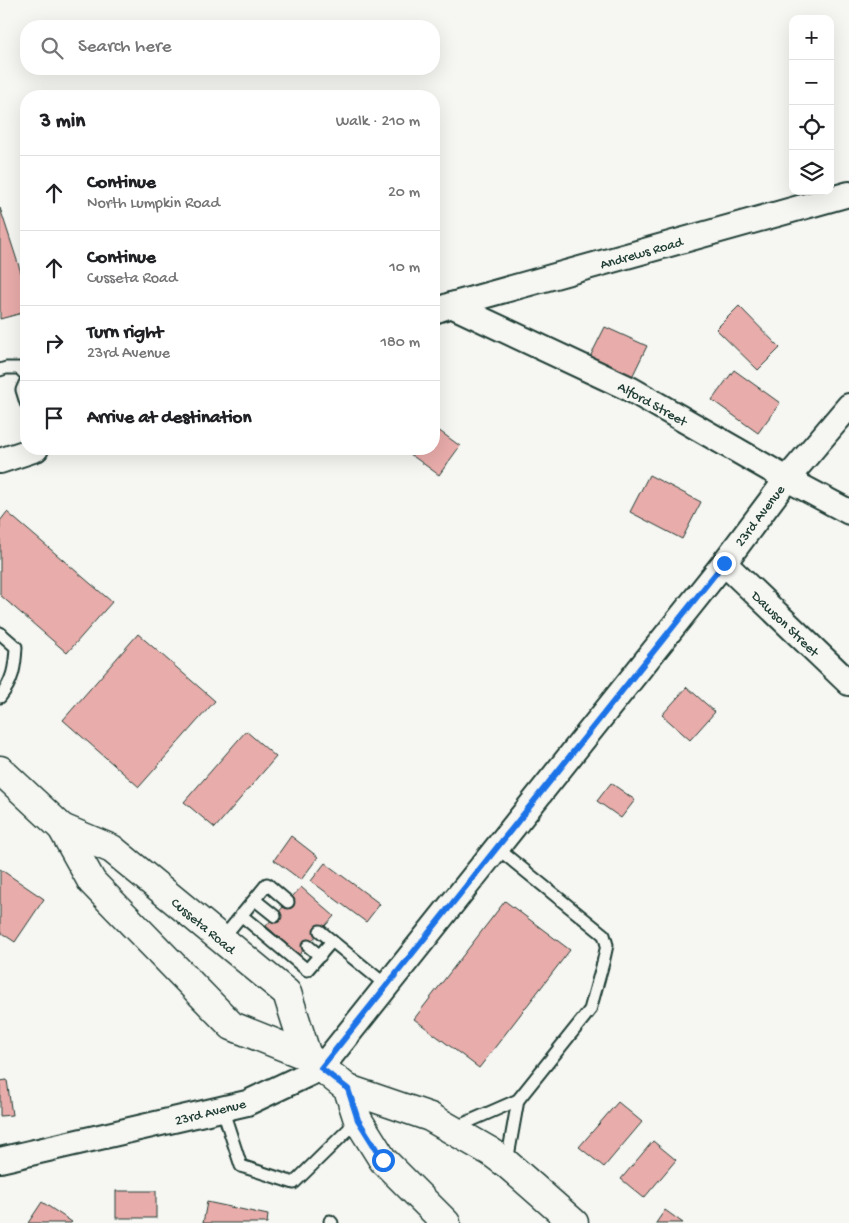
<!DOCTYPE html>
<html lang="en">
<head>
<meta charset="utf-8">
<style>
  :root { --surface:#fff; --page:#f2f2f2; --text:#202124; --muted:#757577; --line:#e0e0e0 }
  body { margin:0; font-family:"Gochi Hand",sans-serif; background:var(--page); color:var(--text) }
  .controls { position:absolute; right:15px; top:15px; display:grid; overflow:hidden; border-radius:10px; box-shadow:0 5px 20px #0002 }
  .controls button { width:45px; height:45px; display:grid; place-items:center; padding:0; border:0; border-bottom:1px solid var(--line); background:var(--surface); color:var(--text); font:25px sans-serif }
  .stop { position:absolute; width:15px; height:15px; margin:-11px; border:4px solid #1a73e8; border-radius:50%; background:#fff }
  .stop.end { background:#1a73e8; border-color:#fff; box-shadow:0 1px 5px #0008 }
  .list { margin:0; padding:0; list-style:none }
  h2 { display:flex; justify-content:space-between; align-items:center; height:65px; margin:0; padding:0 20px; font-size:21px }
  h2 small { font-size:16px; font-weight:400; color:var(--muted) }
  .list li { display:grid; grid-template-columns:32px 1fr auto; gap:15px; align-items:center; box-sizing:border-box; height:75px; padding:0 20px; border-top:1px solid var(--line) }
  .list b { display:block; font-size:19px; white-space:nowrap }
  .list p { margin:0; font-size:16px; white-space:nowrap; color:var(--muted) }
  .list em { font-size:16px; font-style:normal; color:var(--muted) }
  .icon { flex:none; width:28px; height:28px; fill:none; stroke:currentColor; stroke-width:2; stroke-linecap:round; stroke-linejoin:round }
  .map { position:relative; flex:none; width:849px; height:1223px; overflow:hidden }
  .search { position:absolute; background:var(--surface); box-shadow:0 5px 20px #0002; left:20px; top:20px; width:420px; height:55px; display:flex; align-items:center; gap:12px; box-sizing:border-box; padding:0 18px; border-radius:20px; color:var(--muted); font-size:19px }
  .panel { position:absolute; background:var(--surface); box-shadow:0 5px 20px #0002; left:20px; top:90px; width:420px; height:365px; border-radius:20px }
  .map>svg:first-child { display:block }
  .building { fill:#e8acaa; stroke:#1f3d34 }
  .lines { fill:none; stroke-linecap:round; stroke-linejoin:round }
  .service-casing { stroke:#1f3d34; stroke-width:15 }
  .minor-casing { stroke:#1f3d34; stroke-width:28 }
  .tertiary-casing { stroke:#1f3d34; stroke-width:31 }
  .service { stroke:#f6f6f2; stroke-width:11 }
  .minor { stroke:#f6f6f2; stroke-width:24 }
  .tertiary { stroke:#f6f6f2; stroke-width:28 }
  .route { stroke:#1a73e8; stroke-width:6 }
  .labels { text-anchor:middle; stroke-width:5; stroke-linejoin:round; paint-order:stroke }
  .street-label { font-size:14px; fill:#1f3d34; stroke:#f6f6f2 }
</style>
</head>
<body>
<div class="map">
<svg width="849" height="1223" viewBox="0 0 849 1223">
  <rect width="100%" height="100%" fill="#f6f6f2"/>
  <filter id="ink" filterUnits="userSpaceOnUse"><feTurbulence type="fractalNoise" baseFrequency=".02" numOctaves="2"/><feDisplacementMap in="SourceGraphic" scale="10" xChannelSelector="R" yChannelSelector="G"/><feConvolveMatrix kernelMatrix="1 2 1 2 8 2 1 2 1" color-interpolation-filters="sRGB"/></filter>
  <g filter="url(#ink)">
    <g class="building">
      <polygon points="0,208 26,288 26,312 0,319"/>
      <polygon points="739,306 780,348 758,370 716,329"/>
      <polygon points="605,327 647,346 631,379 589,359"/>
      <polygon points="734,370 780,403 758,433 712,400"/>
      <polygon points="434,427 460,446 439,475 403,449 434,449"/>
      <polygon points="649,475 701,502 682,539 630,512"/>
      <polygon points="7,512 112,602 67,653 0,595 0,521"/>
      <polygon points="138,634 215,701 139,787 63,720"/>
      <polygon points="687,687 715,712 690,740 662,715"/>
      <polygon points="246,731 276,757 215,828 184,802"/>
      <polygon points="611,783 635,800 621,818 597,801"/>
      <polygon points="291,836 318,857 301,880 274,860"/>
      <polygon points="325,863 380,904 366,922 311,881"/>
      <polygon points="0,869 44,899 15,942 0,932"/>
      <polygon points="301,887 334,916 299,955 266,926"/>
      <polygon points="505,901 570,950 479,1068 414,1019"/>
      <polygon points="7,1080 12,1115 0,1116 0,1081"/>
      <polygon points="618,1102 642,1122 604,1167 579,1147"/>
      <polygon points="653,1141 676,1160 644,1198 621,1179"/>
      <rect x="116" y="1191" width="40" height="27"/>
      <polygon points="42,1202 72,1222 71,1223 28,1223"/>
      <polygon points="207,1202 268,1215 267,1223 203,1223"/>
      <polygon points="665,1210 683,1223 656,1223"/>
    </g>
    <g class="lines">
      <defs>
        <g id="service">
          <polyline points="0,370 6,368 19,368 26,375"/>
          <polyline points="26,381 22,390 26,403"/>
          <path d="M0 633 16 647C15 667 13 681 0 697"/>
          <polyline points="255,900 275,916"/>
          <polyline points="241,915 307,970 332,941 386,985"/>
          <polyline points="320,931 332,941"/>
          <polyline points="222,939 267,884 288,902"/>
          <polyline points="308,946 320,956"/>
          <polyline points="222,1108 241,1166 294,1183 358,1120"/>
          <polyline points="454,1128 518,1100 590,1010 603,963 607,945 604,935 497,848"/>
          <polyline points="507,1162 518,1100"/>
          <polyline points="330,1221 332,1223"/>
        </g>
        <g id="minor">
          <polyline points="451,305 630,389 787,479 849,512"/>
          <polyline points="434,311 451,305 849,194"/>
          <polyline points="0,461 36,449"/>
          <polyline points="724,563 849,683"/>
          <polyline points="0,1160 247,1103 321,1068 724,563 787,479 849,406"/>
        </g>
        <g id="tertiary">
          <polyline points="0,770 62,828 92,882 232,1026 307,1056 348,1089 430,1117 491,1152 507,1164 574,1223"/>
          <polyline points="62,828 112,849 287,993 307,1056"/>
          <polyline points="348,1089 358,1120 383,1160 446,1223"/>
        </g>
      </defs>
      <use href="#service" class="service-casing"/>
      <use href="#minor" class="minor-casing"/>
      <use href="#tertiary" class="tertiary-casing"/>
      <use href="#service" class="service"/>
      <use href="#minor" class="minor"/>
      <use href="#tertiary" class="tertiary"/>
    </g>
  </g>
  <g class="lines" filter="url(#ink)">
    <polyline class="route" points="383,1160 358,1120 348,1089 321,1068 724,563"/>
  </g>
  <g class="labels">
    <g class="street-label">
      <text transform="translate(641 252) rotate(-16)" y="5">Andrews Road</text>
      <text transform="translate(653 403) rotate(29)" y="5">Alford Street</text>
      <text transform="translate(759 515) rotate(-53)" y="5">23rd Avenue</text>
      <text transform="translate(786 623) rotate(44)" y="5">Dawson Street</text>
      <text transform="translate(204 925) rotate(40)" y="5">Cusseta Road</text>
      <text transform="translate(210 1111) rotate(-14)" y="5">23rd Avenue</text>
    </g>
  </g>
</svg>
<div class="controls">
<button>+</button>
<button>−</button>
<button><svg class="icon" aria-label="locate" viewBox="0 0 24 24"><circle cx="12" cy="12" r="6"/><path d="M12 2v4M12 18v4M2 12h4M18 12h4"/></svg></button>
<button><svg class="icon" aria-label="layers" viewBox="0 0 24 24"><path d="M12 4l9 5-9 5-9-5zM3 14l9 5 9-5"/></svg></button>
</div>
<div class="stop" style="left:383px;top:1160px"></div>
<div class="stop end" style="left:724px;top:563px"></div>
<div class="search"><svg class="icon" aria-label="search" viewBox="0 0 24 24"><circle cx="10" cy="10" r="6"/><path d="M15 15l6 6"/></svg>Search here</div>
<section class="panel">
<h2>3 min<small>Walk · 210 m</small></h2>
<ul class="list">
<li><svg class="icon" aria-label="ahead" viewBox="0 0 24 24"><path d="M12 20V5M6 11l6-6 6 6"/></svg><div><b>Continue</b><p>North Lumpkin Road</p></div><em>20 m</em></li>
<li><svg class="icon" aria-label="ahead" viewBox="0 0 24 24"><path d="M12 20V5M6 11l6-6 6 6"/></svg><div><b>Continue</b><p>Cusseta Road</p></div><em>10 m</em></li>
<li><svg class="icon" aria-label="right" viewBox="0 0 24 24"><path d="M7 20v-9h11M14 6l5 5-5 5"/></svg><div><b>Turn right</b><p>23rd Avenue</p></div><em>180 m</em></li>
<li><svg class="icon" aria-label="arrive" viewBox="0 0 24 24"><path d="M6 21V4h12l-3 4 3 4H6"/></svg><div><b>Arrive at destination</b></div></li>
</ul>
</section>
</div>
</body>
</html>
